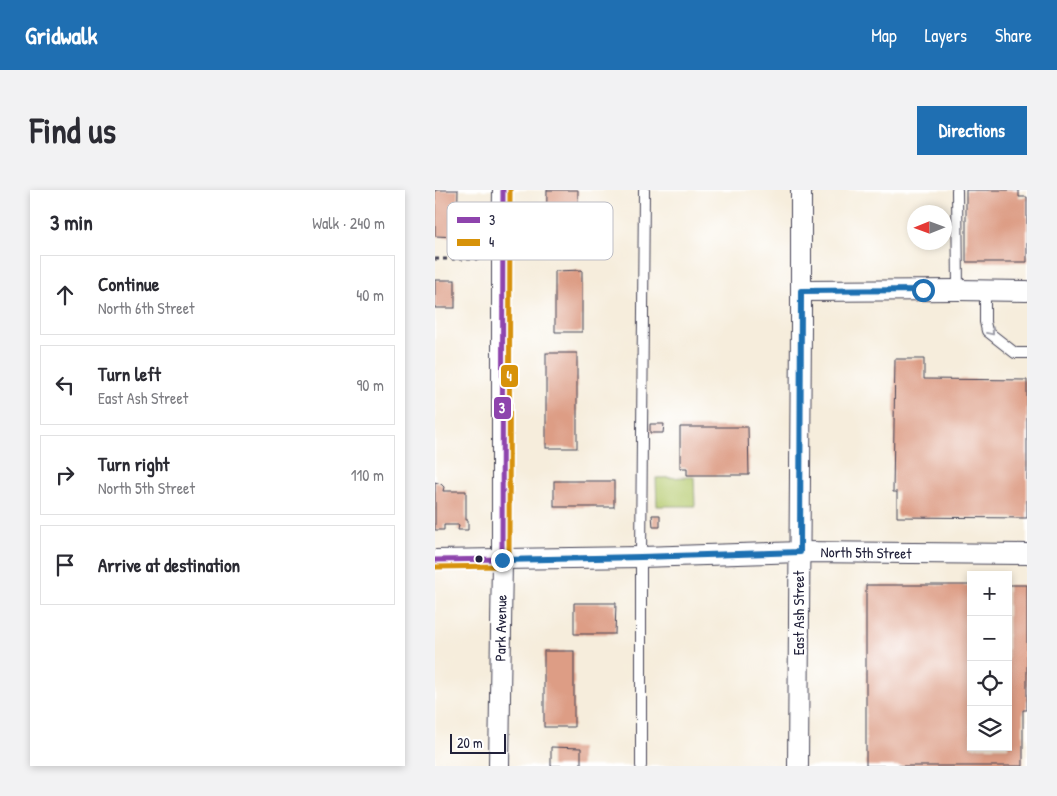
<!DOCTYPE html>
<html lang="en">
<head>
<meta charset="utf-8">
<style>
  :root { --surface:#fff; --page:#f2f2f3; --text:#2b2b33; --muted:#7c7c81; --line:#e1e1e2; --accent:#1f6fb2 }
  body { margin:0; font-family:"Patrick Hand",sans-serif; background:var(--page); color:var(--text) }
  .controls { position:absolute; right:15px; bottom:15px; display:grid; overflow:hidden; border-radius:0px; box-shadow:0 2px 8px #0003 }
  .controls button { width:45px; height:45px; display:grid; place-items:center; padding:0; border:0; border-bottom:1px solid var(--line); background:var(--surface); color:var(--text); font:25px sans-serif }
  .compass { position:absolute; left:472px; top:15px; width:45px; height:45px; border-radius:50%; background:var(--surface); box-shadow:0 2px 8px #0003; rotate:269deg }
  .scale { position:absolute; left:15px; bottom:12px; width:56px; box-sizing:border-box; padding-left:5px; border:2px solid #22223b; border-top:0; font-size:14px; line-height:18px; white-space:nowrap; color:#22223b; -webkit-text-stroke:4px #fff; paint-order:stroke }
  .stop { position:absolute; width:15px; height:15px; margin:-11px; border:4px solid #1f6fb2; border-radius:50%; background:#fff }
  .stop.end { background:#1f6fb2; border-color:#fff; box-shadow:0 1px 5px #0008 }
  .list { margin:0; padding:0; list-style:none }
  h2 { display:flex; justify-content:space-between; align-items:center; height:65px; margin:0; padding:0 20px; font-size:21px }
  h2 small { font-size:16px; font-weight:400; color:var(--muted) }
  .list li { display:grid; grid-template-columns:32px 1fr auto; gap:15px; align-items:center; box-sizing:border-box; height:80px; margin:0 10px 10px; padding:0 10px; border:1px solid var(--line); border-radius:0px }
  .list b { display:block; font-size:19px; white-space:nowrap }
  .list p { margin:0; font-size:16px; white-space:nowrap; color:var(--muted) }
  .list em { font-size:16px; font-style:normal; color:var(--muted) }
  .icon { flex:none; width:28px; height:28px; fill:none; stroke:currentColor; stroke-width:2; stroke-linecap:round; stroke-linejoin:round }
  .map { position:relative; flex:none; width:592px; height:576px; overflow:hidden; border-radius:0px }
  header { display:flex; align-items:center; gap:30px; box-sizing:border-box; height:70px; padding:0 25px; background:var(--accent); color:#fff }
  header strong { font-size:24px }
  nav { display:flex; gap:28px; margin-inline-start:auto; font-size:18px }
  .intro { display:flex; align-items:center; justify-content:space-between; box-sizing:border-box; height:120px; padding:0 30px }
  h1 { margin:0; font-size:35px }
  .button { padding:12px 22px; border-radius:0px; background:var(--accent); color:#fff; font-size:18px; font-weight:700 }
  main { display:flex; gap:30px; padding:0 30px }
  aside { flex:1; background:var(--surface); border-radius:0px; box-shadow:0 2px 8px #0003 }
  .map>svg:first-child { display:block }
  .green { fill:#b5ca6e; stroke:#6c7654 }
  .building { fill:#dd9d85 }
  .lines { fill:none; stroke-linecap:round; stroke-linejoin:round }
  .lane-casing { stroke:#424053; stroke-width:12 }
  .street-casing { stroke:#424053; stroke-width:22 }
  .path { stroke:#424053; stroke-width:3; stroke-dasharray:4 4; stroke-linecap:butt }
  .lane { stroke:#fff; stroke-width:10 }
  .street { stroke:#fff; stroke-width:20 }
  .bus-1-casing { stroke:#fff; stroke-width:9 }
  .bus-2-casing { stroke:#fff; stroke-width:9 }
  .bus-1 { stroke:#8e44ad; stroke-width:5 }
  .bus-2 { stroke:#d79209; stroke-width:5 }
  .oneway { stroke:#9c9ca7 }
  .route { stroke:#1f6fb2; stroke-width:6 }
  .bus-dot { fill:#22223b; stroke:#fff; stroke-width:2 }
  .labels { text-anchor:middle; stroke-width:5; stroke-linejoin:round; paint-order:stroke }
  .street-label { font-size:15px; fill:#22223b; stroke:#fff }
  .key { fill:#fff; stroke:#bdbdc4; stroke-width:1 }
  .key-label { font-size:14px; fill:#22223b }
  .line-badge { stroke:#fff; stroke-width:2 }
  .badge-label { font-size:14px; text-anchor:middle; font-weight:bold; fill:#fff }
</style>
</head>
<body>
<header>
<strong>Gridwalk</strong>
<nav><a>Map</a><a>Layers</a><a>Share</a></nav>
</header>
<div class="intro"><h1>Find us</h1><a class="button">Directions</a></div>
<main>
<aside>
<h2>3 min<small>Walk · 240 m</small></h2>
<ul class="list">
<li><svg class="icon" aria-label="ahead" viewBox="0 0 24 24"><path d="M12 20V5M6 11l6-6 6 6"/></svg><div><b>Continue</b><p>North 6th Street</p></div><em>40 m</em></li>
<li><svg class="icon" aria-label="left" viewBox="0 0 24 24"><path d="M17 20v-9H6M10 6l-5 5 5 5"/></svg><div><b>Turn left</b><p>East Ash Street</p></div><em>90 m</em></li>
<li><svg class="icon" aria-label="right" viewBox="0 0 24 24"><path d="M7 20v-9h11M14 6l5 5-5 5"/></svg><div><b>Turn right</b><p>North 5th Street</p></div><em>110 m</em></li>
<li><svg class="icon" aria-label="arrive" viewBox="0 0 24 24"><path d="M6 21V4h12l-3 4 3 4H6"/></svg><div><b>Arrive at destination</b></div></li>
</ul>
</aside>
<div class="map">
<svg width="592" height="576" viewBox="0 0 592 576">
  <rect width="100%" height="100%" fill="#fff"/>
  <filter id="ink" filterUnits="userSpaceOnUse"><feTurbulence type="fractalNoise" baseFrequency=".02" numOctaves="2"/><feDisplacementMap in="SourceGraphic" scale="10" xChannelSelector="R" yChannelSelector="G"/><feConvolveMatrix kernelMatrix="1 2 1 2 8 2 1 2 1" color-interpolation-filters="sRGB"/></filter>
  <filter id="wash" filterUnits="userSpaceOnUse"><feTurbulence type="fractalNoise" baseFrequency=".0096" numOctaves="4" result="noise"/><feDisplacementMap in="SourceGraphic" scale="20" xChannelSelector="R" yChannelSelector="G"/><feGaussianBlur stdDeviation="1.12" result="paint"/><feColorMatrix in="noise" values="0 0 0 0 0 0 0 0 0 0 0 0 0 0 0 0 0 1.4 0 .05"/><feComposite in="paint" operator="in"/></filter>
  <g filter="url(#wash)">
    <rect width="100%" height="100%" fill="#f6eddc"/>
    <polygon class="green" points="259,287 260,316 222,316 221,288"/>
    <g id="blocks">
      <g class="building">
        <polygon points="0,0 23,0 22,47 0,46"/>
        <polygon points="112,0 143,0 142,62 111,61"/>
        <polygon points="531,0 584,0 584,7 592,7 592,72 531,72"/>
        <polygon points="147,80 147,142 120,142 120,81"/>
        <rect x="0" y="90" width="20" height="28"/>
        <rect x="111" y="163" width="31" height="95"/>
        <polygon points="460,169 489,169 489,189 592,190 592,328 462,327 462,302 458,302"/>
        <polygon points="215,234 229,234 228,243 215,243"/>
        <polygon points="245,237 313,237 314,285 252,285 252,278 245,278"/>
        <rect x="119" y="291" width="60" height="26"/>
        <polygon points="0,292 6,294 9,297 8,301 31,301 31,330 33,330 33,340 23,340 24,335 9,335 9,340 0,340"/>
        <polygon points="217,325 225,325 225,337 218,337"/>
        <polygon points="431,395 536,395 536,557 573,557 573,395 592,395 592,520 588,520 588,576 431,576"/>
        <polygon points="139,413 181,413 180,444 139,444"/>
        <rect x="109" y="461" width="30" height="76"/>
        <polygon points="116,557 146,558 146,576 116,576"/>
      </g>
    </g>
  </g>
  <g filter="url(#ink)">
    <use href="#blocks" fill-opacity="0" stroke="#424053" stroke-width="1"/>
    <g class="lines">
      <defs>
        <g id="lane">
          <polyline points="522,0 523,100"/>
          <polyline points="550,100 550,132 552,141 580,163 592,163"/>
          <polyline points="206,576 206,367 209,0"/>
        </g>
        <g id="street">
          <polyline points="366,101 523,100 592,101"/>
          <polyline points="0,370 206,367 365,362 592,364"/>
          <polyline points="64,576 67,369 67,69 68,0"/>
          <polyline points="363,576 366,136 366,0"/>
        </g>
      </defs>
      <use href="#lane" class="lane-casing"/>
      <use href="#street" class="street-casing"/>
      <polyline class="path" points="0,69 45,69"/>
      <use href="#lane" class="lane"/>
      <use href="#street" class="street"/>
      <defs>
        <polyline id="bus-1" points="0,370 67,369 68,0"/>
        <polyline id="bus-2" points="0,377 68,376 72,375 74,370 75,0"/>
      </defs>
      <use href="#bus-1" class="bus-1-casing"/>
      <use href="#bus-2" class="bus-2-casing"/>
      <use href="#bus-1" class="bus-1"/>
      <use href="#bus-2" class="bus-2"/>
    </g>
    <defs><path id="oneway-chevron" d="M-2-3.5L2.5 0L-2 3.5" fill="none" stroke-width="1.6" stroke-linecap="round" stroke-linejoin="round" transform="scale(1.25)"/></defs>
    <use class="oneway" href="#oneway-chevron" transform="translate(556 142) rotate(50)"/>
  </g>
  <g class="lines" filter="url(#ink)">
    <polyline class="route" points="67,370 206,367 365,362 366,101 488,100"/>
  </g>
  <circle class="bus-dot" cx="44" cy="369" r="4.5"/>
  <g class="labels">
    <g class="street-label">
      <text transform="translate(431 363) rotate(1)" y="5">North 5th Street</text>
      <text transform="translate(364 423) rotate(-90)" y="5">East Ash Street</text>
      <text transform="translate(66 438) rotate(-89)" y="5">Park Avenue</text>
    </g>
  </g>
  <rect x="12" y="12" width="166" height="58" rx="8" class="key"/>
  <rect x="22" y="27" width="23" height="6" fill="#8e44ad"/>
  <rect x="22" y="49" width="23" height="7" fill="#d79209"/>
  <g class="key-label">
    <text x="54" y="35">3</text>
    <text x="54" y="57">4</text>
  </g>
  <g class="line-badge">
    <rect x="65" y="174" width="19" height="24" rx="5" fill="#d79209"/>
    <rect x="58" y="206" width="19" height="24" rx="5" fill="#8e44ad"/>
  </g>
  <g class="badge-label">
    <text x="74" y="191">4</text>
    <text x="67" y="223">3</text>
  </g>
</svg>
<div class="controls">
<button>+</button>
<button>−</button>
<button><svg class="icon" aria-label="locate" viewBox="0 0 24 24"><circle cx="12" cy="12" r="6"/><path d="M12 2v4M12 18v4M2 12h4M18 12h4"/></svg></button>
<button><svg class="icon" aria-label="layers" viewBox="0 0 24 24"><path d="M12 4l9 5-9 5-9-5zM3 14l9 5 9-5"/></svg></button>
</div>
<svg class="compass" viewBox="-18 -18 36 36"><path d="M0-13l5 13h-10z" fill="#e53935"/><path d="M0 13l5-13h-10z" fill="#7c7c81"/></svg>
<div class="scale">20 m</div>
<div class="stop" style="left:488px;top:100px"></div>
<div class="stop end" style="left:67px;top:370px"></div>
</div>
</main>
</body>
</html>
